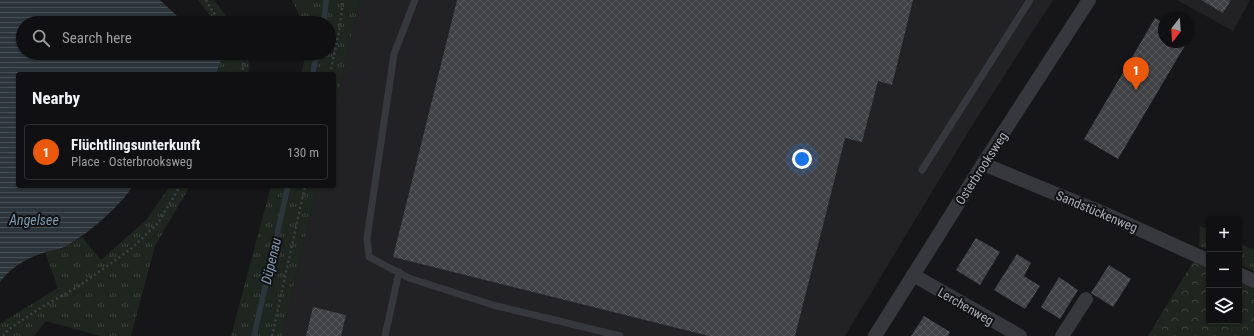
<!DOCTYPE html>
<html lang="en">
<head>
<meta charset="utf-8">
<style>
  :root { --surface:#101012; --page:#19191b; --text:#f1f3f6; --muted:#9c9d9f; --line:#303032; --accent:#ea580c }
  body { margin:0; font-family:"Roboto Condensed",sans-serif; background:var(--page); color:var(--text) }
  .controls { position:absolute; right:12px; bottom:12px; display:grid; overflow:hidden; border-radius:4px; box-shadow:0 1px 3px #0004 }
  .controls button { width:36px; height:36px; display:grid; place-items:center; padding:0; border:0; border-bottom:1px solid var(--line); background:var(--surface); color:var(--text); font:20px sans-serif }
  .compass { position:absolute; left:1158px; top:12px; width:36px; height:36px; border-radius:50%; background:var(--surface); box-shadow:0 1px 3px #0004; rotate:197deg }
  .you { position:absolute; left:802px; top:159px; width:14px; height:14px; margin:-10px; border:3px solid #fff; border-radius:50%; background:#1a73e8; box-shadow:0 0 0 6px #1a73e833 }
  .badge { display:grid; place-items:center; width:26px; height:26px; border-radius:50%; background:var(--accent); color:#fff; font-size:13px; font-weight:700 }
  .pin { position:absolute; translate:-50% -33px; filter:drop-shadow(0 1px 2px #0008) }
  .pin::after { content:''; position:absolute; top:21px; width:14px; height:12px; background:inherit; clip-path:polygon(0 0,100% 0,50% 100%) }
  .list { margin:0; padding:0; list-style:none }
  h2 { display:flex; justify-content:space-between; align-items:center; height:52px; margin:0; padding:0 16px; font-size:17px }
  h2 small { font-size:13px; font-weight:400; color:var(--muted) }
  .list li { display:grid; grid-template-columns:26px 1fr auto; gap:12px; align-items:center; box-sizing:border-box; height:56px; margin:0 8px 8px; padding:0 8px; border:1px solid var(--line); border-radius:4px }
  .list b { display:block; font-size:15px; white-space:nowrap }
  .list p { margin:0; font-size:13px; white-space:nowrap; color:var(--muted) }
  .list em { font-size:13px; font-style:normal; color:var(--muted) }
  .icon { flex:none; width:22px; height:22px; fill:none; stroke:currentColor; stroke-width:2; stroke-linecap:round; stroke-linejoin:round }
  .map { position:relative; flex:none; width:1254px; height:336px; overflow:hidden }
  .search { position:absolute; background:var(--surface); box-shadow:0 1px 3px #0004; left:16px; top:16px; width:320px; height:44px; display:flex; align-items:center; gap:10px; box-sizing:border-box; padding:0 14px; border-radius:22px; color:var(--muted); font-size:15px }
  .panel { position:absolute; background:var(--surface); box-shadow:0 1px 3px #0004; left:16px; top:72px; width:320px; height:116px; border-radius:4px }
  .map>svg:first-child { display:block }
  .built { fill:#222225 }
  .grass { fill:url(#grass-tufts) }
  .forest { fill:url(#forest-crowns) }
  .water { fill:url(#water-rules) }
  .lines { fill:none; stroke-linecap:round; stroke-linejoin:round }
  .stream { stroke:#2c353c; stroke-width:5.5 }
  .building { fill:url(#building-cross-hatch) }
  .path { stroke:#3d3f44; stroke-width:2.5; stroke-dasharray:2 3; stroke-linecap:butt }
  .lane { stroke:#37383d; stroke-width:7 }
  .street { stroke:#37383d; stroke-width:14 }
  .labels { text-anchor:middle; stroke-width:4; stroke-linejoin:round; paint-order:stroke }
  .street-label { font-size:13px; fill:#a8adb8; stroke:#111113 }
  .water-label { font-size:14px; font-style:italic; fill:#7f9bb3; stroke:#111113 }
</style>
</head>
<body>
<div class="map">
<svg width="1254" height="336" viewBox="0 0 1254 336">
  <defs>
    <pattern id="grass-tufts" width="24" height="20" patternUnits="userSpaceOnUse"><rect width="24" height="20" fill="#1e261f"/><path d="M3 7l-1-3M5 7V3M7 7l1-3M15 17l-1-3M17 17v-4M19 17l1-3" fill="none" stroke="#3c433d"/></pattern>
    <pattern id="forest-crowns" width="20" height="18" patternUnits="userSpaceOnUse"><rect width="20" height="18" fill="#1e261f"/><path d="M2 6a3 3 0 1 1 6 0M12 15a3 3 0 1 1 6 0" fill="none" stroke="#3c433d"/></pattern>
    <pattern id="water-rules" width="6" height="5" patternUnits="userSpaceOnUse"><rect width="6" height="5" fill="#2c353c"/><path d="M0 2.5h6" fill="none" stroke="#485056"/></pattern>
    <pattern id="building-cross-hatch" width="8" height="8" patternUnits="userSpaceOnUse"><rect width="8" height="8" fill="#404145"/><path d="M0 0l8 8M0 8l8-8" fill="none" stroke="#595a5e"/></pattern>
  </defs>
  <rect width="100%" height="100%" fill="#161618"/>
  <g class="built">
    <polygon points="360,0 1053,0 973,124 845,336 282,336 317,186 334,186 334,111"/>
    <polygon points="1177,0 1250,0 1233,31"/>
  </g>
  <g class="grass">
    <polygon points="198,0 214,0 231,23 216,23"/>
    <polygon points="292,0 360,0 334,111 334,74 301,74 306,53 329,53 329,23 303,23"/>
    <polygon points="223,53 246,53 250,67 248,74 216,74"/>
    <polygon points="170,186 190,186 155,246 131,336 100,336 46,321 34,336 0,336 0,324 1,323 58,288 45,252 62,248 82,237 101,260 146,220"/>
    <polygon points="271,186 317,186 282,336 231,336"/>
    <polygon points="1200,226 1209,230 1209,250 1199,246"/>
    <polygon points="1239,243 1254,250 1254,271 1239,264"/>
  </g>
  <polygon class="forest" points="1194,260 1209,267 1209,321 1239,321 1239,281 1254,289 1254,336 1148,336"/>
  <path class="water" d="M0 0H160L178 17 192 23H23V53H223V54L216 74H18V186H133C120 206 85 237 64 247 58 250 52 250 46 252 29 257 11 267 0 282Z"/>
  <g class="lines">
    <g class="stream">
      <polyline points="324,23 326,0"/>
      <polyline points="313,74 314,66 318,53"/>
      <polyline points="254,336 288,186"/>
    </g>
  </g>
  <g class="building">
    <polygon points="457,0 913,0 892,85 878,81 862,142 845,138 795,336 709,336 393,257"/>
    <polygon points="1201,0 1231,0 1223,13"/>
    <polygon points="1155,18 1164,23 1164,42 1187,42 1118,159 1084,139"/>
    <polygon points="976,238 1000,252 980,285 956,270"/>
    <polygon points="1017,254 1031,263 1024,276 1040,286 1025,309 994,290"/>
    <polygon points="1109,265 1131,279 1113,307 1091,293"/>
    <polygon points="1059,277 1078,290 1060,319 1041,307"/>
    <polygon points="313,307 346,315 341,336 306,336"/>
    <polygon points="924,316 950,332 948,336 911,336"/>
  </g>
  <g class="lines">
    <g class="path">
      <polyline points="206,0 213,12 222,23"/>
      <polyline points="242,53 244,60 242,74"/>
      <polyline points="330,74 340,26 343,0"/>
      <polyline points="3,336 9,329 42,307 79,286 131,249 158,223 180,186"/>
      <polyline points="272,336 305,186"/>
    </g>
    <g class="lane">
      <polyline points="415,0 394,54 367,238 369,257 409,278 493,305 620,336"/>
      <polyline points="922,170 1030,0"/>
      <polyline points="385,336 399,272"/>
    </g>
    <g class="street">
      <polyline points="983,164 1103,213 1209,261"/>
      <polyline points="1239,274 1254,281"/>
      <polyline points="913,275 1020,336"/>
      <polyline points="875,336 983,164 1089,0"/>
      <polyline points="1062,336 1086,299"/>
    </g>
  </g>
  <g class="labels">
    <g class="street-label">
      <text transform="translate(981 168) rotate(-57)" y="5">Osterbrooksweg</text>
      <text transform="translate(1097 211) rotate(23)" y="5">Sandstückenweg</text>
      <text transform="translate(966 306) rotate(30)" y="5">Lerchenweg</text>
    </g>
    <g class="water-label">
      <text x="34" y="225">Angelsee</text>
      <text transform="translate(271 261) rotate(-77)" y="5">Düpenau</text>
    </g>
  </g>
</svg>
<div class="controls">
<button>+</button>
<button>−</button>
<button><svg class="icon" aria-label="layers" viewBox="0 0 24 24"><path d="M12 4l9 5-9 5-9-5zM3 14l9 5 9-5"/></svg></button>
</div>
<svg class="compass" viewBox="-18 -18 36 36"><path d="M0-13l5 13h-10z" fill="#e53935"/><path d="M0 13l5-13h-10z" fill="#9c9d9f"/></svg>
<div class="you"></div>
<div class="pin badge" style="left:1136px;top:90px">1</div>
<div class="search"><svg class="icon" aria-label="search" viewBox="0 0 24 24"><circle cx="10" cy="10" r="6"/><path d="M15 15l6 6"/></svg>Search here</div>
<section class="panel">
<h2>Nearby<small></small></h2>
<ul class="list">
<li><span class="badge">1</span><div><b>Flüchtlingsunterkunft</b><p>Place · Osterbrooksweg</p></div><em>130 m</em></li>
</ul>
</section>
</div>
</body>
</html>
